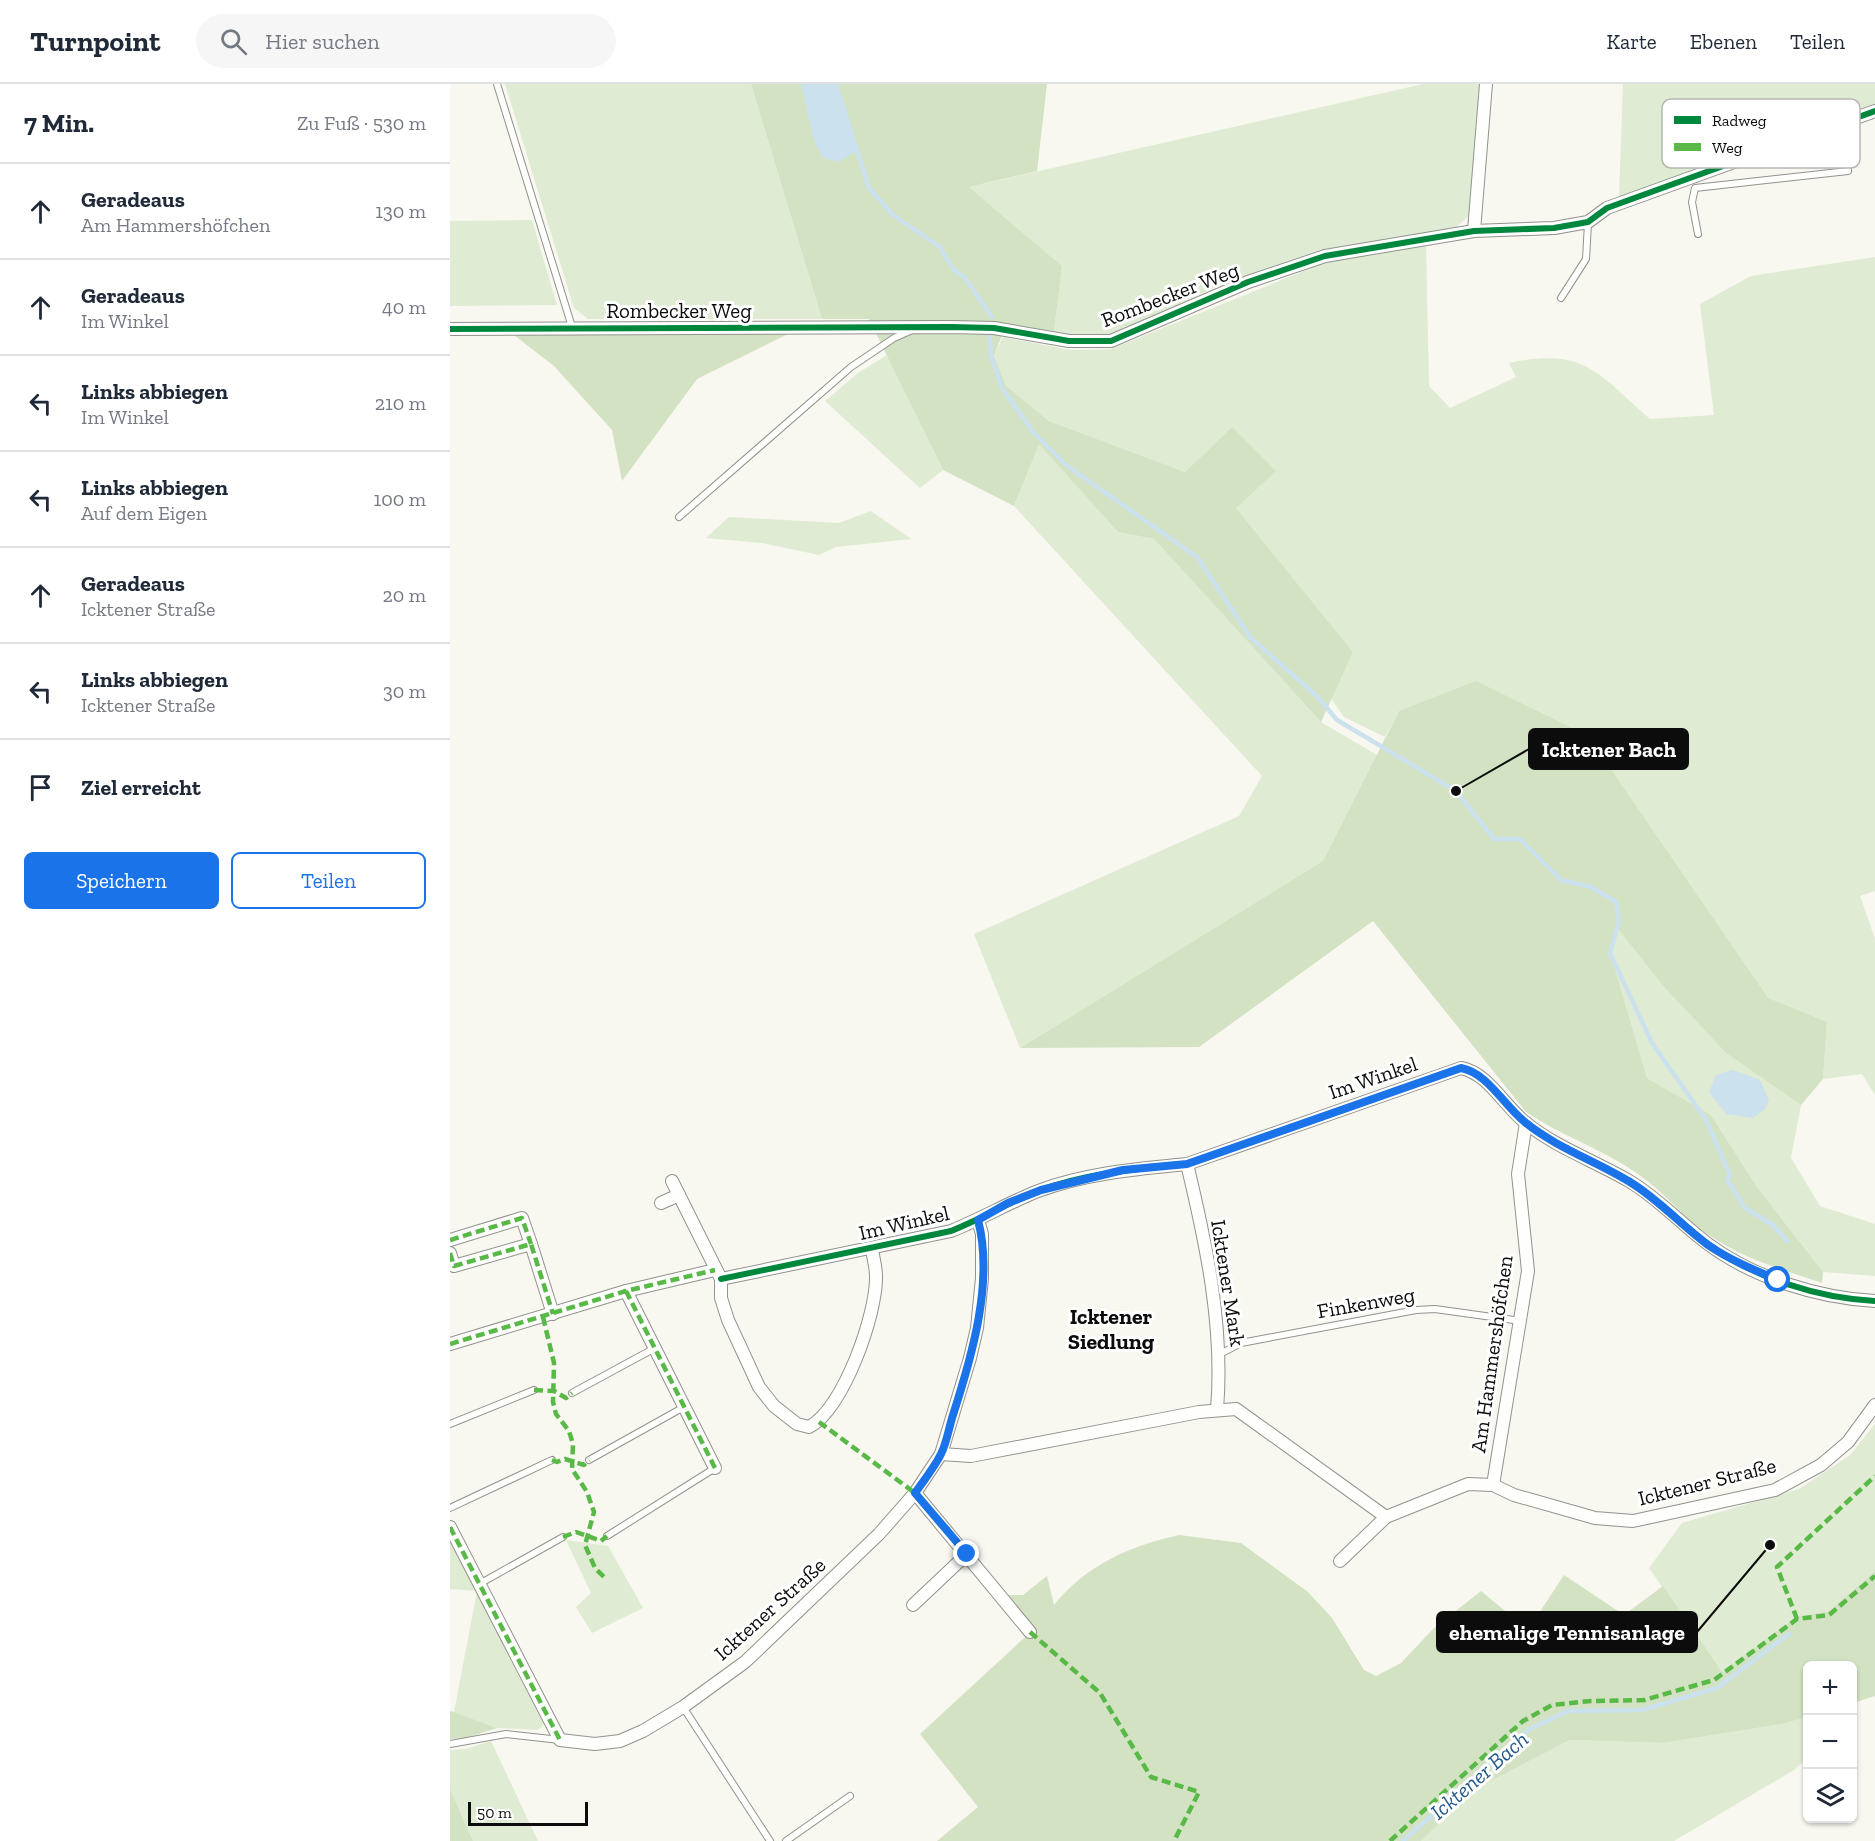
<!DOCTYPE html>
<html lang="de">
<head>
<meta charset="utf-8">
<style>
  :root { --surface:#fff; --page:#f6f6f7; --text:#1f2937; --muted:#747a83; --line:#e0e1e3; --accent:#1a73e8 }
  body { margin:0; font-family:"Zilla Slab",serif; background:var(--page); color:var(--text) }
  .controls { position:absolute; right:18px; bottom:18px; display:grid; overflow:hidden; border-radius:9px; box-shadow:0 2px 4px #0004 }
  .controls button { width:54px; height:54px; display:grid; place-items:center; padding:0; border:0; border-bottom:2px solid var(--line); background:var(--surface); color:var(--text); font:30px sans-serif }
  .scale { position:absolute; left:18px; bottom:15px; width:120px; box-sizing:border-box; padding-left:6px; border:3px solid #0c0c0c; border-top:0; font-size:16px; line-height:21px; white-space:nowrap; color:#0c0c0c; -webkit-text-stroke:4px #fff; paint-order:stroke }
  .stop { position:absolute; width:18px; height:18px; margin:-14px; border:4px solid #1a73e8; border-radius:50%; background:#fff }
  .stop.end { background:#1a73e8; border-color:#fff; box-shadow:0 2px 6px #0008 }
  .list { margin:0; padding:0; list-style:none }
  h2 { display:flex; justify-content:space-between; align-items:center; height:78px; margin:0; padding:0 24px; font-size:26px }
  h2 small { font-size:20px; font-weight:400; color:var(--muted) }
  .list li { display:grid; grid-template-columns:39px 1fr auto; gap:18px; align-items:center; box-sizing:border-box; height:96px; padding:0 24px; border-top:2px solid var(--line) }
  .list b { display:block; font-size:22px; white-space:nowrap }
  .list p { margin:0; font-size:20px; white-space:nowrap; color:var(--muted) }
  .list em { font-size:20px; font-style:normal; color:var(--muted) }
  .actions { display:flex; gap:12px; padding:18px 24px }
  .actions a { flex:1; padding:14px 0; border:2px solid var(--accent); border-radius:9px; text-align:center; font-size:21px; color:var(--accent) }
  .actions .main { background:var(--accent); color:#fff }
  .icon { flex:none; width:33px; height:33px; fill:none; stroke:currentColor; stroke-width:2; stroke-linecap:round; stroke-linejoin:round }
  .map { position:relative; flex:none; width:1425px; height:1757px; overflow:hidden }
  header { display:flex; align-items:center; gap:36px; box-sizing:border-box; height:84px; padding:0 30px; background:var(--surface); border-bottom:2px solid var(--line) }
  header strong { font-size:28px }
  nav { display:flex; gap:33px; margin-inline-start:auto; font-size:21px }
  .search { width:420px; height:54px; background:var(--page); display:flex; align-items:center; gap:15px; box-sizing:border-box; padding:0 21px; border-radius:33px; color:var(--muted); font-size:22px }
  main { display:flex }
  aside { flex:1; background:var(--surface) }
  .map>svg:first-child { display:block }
  .green { fill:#e0ebd3 }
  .forest { fill:#d2e2c2 }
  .water { fill:#cbe1ee }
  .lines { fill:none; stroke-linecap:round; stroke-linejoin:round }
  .stream { stroke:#cbe1ee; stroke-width:4.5 }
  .service-casing { stroke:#92928f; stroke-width:8 }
  .minor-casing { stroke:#92928f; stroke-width:14 }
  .service { stroke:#fefefd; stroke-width:6 }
  .minor { stroke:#fefefd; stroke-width:12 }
  .quiet { stroke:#58b947; stroke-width:4.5; stroke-dasharray:9 4.5; stroke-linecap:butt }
  .cycleway-casing { stroke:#fff; stroke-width:10 }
  .cycleway { stroke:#00873e; stroke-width:6 }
  .route { stroke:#1a73e8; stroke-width:8 }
  .labels { text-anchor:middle; stroke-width:6; stroke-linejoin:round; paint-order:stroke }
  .street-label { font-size:21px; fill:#0c0c0c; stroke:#fff }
  .neighbourhood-label { font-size:22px; font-weight:bold; fill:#0c0c0c; stroke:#fff }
  .water-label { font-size:22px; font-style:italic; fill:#265b8c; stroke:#fff }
  .key { fill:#fff; stroke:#b6b6b6; stroke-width:1.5 }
  .key-label { font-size:16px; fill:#0c0c0c }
  .leader { fill:none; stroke:#0c0c0c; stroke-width:2 }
  .callout-dot { fill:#0c0c0c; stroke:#fff; stroke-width:2 }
  .callout { fill:#0c0c0c; stroke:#0c0c0c; stroke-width:2 }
  .callout-label { font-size:22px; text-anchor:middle; font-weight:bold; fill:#fff }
</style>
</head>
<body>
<header>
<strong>Turnpoint</strong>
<div class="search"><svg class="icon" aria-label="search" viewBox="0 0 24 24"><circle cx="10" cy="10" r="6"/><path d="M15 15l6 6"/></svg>Hier suchen</div>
<nav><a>Karte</a><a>Ebenen</a><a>Teilen</a></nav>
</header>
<main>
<aside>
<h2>7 Min.<small>Zu Fuß · 530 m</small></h2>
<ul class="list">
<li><svg class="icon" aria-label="ahead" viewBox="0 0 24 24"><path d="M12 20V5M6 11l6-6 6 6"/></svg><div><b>Geradeaus</b><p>Am Hammershöfchen</p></div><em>130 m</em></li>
<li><svg class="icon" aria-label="ahead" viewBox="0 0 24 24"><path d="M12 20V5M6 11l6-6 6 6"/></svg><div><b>Geradeaus</b><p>Im Winkel</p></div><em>40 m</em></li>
<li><svg class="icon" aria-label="left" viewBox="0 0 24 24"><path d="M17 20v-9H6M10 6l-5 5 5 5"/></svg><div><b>Links abbiegen</b><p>Im Winkel</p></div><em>210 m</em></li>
<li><svg class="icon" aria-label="left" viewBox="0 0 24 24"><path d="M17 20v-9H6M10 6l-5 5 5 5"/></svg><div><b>Links abbiegen</b><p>Auf dem Eigen</p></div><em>100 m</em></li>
<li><svg class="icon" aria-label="ahead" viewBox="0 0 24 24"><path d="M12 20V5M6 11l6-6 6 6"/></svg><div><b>Geradeaus</b><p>Icktener Straße</p></div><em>20 m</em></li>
<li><svg class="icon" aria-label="left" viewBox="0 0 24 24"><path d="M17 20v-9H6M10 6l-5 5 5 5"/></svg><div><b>Links abbiegen</b><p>Icktener Straße</p></div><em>30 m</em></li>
<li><svg class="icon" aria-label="arrive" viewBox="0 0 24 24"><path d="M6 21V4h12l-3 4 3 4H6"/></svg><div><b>Ziel erreicht</b></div></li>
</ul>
<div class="actions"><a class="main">Speichern</a><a>Teilen</a></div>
</aside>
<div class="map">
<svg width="1425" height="1757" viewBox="0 0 1425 1757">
  <rect width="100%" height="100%" fill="#f8f7f0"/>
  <g class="green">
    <polygon points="55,0 301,0 372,235 138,235 124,224"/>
    <polygon points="973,0 1032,0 1020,131 1005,144 869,166 775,199 658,252 614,251 604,247 612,182 519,103"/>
    <polygon points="1173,0 1425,0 1425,22 1169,114"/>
    <polygon points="82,136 107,221 0,222 0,137"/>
    <path d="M976 159 979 302 1000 324 1066 293 1059 279C1135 263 1147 289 1200 335L1264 331 1250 220 1301 192 1425 173V807L1410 812 1425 855V1011L1412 990 1373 995 1377 938 1318 915 1280 862 949 627 935 653 894 633 880 613 903 568 786 424 782 343 735 388 599 337 556 303 544 272 553 253 620 266 661 265 874 179Z"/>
    <polygon points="437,271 493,386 470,404 375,317 408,289"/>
    <polygon points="589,359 668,448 704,455 871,638 927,671 873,777 570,964 524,850 789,732 812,692 564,422"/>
    <polygon points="421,427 461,455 386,463 369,471 312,459 256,454 279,433 389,439"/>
    <polygon points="1168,845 1214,903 1276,969 1351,1021 1341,1074 1370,1122 1425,1140 1425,1192 1373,1188 1307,1103 1261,1031 1197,994 1161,871"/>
    <polygon points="1425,1340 1425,1487 1379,1527 1346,1533 1272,1588 1199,1484 1232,1439 1349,1405 1400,1371"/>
    <polygon points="0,1456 94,1640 88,1646 47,1644 4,1628 27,1507 0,1505"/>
    <polygon points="116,1456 158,1462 193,1524 142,1549 126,1523 141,1509"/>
    <polygon points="1357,1633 1357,1674 1344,1686 1224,1757 971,1757 1025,1705 1120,1656 1213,1659 1332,1640"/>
    <polygon points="41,1657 88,1757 23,1757 0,1705 0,1666 16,1665"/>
  </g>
  <g class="forest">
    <polygon points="301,0 597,0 587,87 519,103 612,182 604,247 556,241 544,272 556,302 599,337 735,388 782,343 826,387 786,424 903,568 871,638 704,455 668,448 589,360 564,422 493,386 419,235 372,235"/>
    <polygon points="60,248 340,249 247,295 172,397 162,346 104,282"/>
    <path d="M1026 597 1138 652 1318 914 1377 938 1373 995 1351 1021 1276 969 1214 903 1168 845 1161 871 1197 994 1261 1031 1307 1103 1373 1188 1372 1199C1328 1184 1283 1172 1247 1142 1228 1127 1212 1107 1192 1093 1156 1066 1113 1053 1076 1028L923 837 749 963 570 964 873 777 949 627Z"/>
    <path d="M729 1451 791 1459 858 1508 882 1534 914 1586 926 1592 951 1579 983 1545 1031 1507 1078 1546 1114 1491 1174 1531 1213 1502 1272 1588 1346 1533 1379 1527 1425 1487V1612L1403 1619 1402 1582H1358L1357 1633 1332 1640 1213 1659 1120 1656 1025 1705 971 1757H487L528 1723 470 1650 585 1544 558 1511H573L597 1492 604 1521C636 1481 680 1462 729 1451Z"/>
    <polygon points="0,1627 4,1628 47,1644 16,1654 0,1655"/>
    <polygon points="0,1705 23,1757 0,1757"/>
  </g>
  <g class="water">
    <polygon points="351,0 386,0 406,67 389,78 373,74 364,57"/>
    <polygon points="1283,986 1310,996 1319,1016 1315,1025 1303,1034 1276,1030 1259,1008 1266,991"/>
  </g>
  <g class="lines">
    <g class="stream">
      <polyline points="386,0 419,104 443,131 489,162 503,185 515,194 542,233"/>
      <polyline points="540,253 541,272 552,304 584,349 616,381 747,473 801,554 867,612 887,636 1006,707 1044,755 1070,755 1111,796 1141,803 1166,818 1169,837 1160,869 1202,959 1256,1036 1280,1091 1277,1095 1295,1124 1323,1141 1337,1157"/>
      <polyline points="953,1757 1078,1646 1118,1627 1192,1626 1267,1604 1339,1550"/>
    </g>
    <defs>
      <g id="service">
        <polyline points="47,0 122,243"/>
        <polyline points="1248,150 1242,118 1245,104 1398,87 1394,39"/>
        <polyline points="1111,214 1136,175 1138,139"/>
        <polyline points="229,433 401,283 444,254 462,246"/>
        <polyline points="770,1270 791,1259 966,1226 985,1225 1071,1237"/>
        <polyline points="122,1309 205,1264"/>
        <polyline points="0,1340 84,1306"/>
        <polyline points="139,1376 234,1323"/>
        <polyline points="0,1424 102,1376"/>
        <polyline points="157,1452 265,1384"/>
        <polyline points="31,1499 113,1453"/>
        <polyline points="233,1623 320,1757"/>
        <polyline points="0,1660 56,1650 110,1656"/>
        <polyline points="336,1757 400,1712"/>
      </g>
      <g id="minor">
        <polyline points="1024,147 1036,0"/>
        <polyline points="0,245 501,243 544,244 619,257 661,257 798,198 875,172 1024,147 1104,144 1138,138 1157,124 1425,27"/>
        <path d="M737 1080C756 1159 774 1243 767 1325"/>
        <path d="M222 1097 271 1195V1214L278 1236 309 1303 324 1322 347 1340 359 1343C393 1326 427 1230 426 1192 426 1183 423 1173 422 1165"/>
        <polyline points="211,1119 229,1111"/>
        <polyline points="0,1156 72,1134 81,1160"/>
        <polyline points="0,1169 4,1182 81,1160 103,1230"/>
        <path d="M271 1195 501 1147C531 1135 558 1119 588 1107 636 1089 687 1085 737 1080L1011 984C1038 989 1054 1022 1076 1039 1107 1064 1145 1077 1179 1097 1208 1114 1231 1140 1258 1160 1304 1194 1368 1214 1425 1217"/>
        <polyline points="176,1207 265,1384"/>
        <polyline points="0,1260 176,1207 265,1186"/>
        <polyline points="491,1370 521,1372 749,1328 786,1325 936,1433 1018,1400 1043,1401 1064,1411 1145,1434 1183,1437 1325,1406 1371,1381 1398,1358 1425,1321"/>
        <polyline points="1043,1401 1078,1187 1068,1090 1076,1039"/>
        <polyline points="465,1409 580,1548"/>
        <polyline points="0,1443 110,1656 145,1660 170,1657 193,1647 233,1623 295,1578 429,1450 465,1409 491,1370 520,1274 527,1244 532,1194 532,1150 528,1136"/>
        <polyline points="890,1477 936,1433"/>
        <polyline points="463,1521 517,1470"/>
      </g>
    </defs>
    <use href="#service" class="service-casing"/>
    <use href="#minor" class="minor-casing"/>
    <use href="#service" class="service"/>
    <use href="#minor" class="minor"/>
    <g class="quiet">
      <polyline points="0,1156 72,1134 81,1160"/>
      <polyline points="0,1169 4,1182 81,1160 103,1230"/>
      <polyline points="176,1207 265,1384"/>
      <polyline points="93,1233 104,1279 103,1318 106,1330 119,1347 123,1360 122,1385 137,1408 144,1428 135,1461 145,1484 156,1495"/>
      <polyline points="0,1260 176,1207 265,1186"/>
      <polyline points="84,1306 104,1307 116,1314 122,1309"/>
      <polyline points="369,1338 465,1409"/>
      <polyline points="102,1376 107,1378 115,1375 134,1381 139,1376"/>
      <polyline points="0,1443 110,1656"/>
      <polyline points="113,1453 126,1448 151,1457 157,1452"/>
      <polyline points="1347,1535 1327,1483 1425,1392"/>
      <polyline points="580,1548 650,1609 701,1693 749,1708 724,1757"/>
      <polyline points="940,1757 1073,1637 1102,1621 1141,1617 1194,1616 1264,1596 1347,1535 1379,1531 1425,1492"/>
    </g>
    <defs>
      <g id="cycleway">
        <polyline points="0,245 501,243 544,244 619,257 661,257 798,198 875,172 1024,147 1104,144 1138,138 1157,124 1425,27"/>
        <path d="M271 1195 501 1147C531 1135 558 1119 588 1107 636 1089 687 1085 737 1080L1011 984C1038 989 1054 1022 1076 1039 1107 1064 1145 1077 1179 1097 1208 1114 1231 1140 1258 1160 1304 1194 1368 1214 1425 1217"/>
      </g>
    </defs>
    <use href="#cycleway" class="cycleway-casing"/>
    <use href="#cycleway" class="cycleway"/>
  </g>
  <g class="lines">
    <path class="route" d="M517 1470 465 1409C474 1396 484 1384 491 1370 497 1358 499 1343 503 1331 522 1272 544 1197 528 1136L558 1119 591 1106 673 1086 737 1080 1011 984C1038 989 1054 1022 1076 1039 1107 1064 1146 1077 1180 1098 1208 1115 1231 1141 1258 1161 1280 1176 1304 1186 1328 1196"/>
  </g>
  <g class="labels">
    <g class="street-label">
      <text transform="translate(720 211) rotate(-21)" y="7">Rombecker Weg</text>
      <text x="229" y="234">Rombecker Weg</text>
      <text transform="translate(923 994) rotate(-19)" y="7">Im Winkel</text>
      <text transform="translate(454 1139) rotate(-13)" y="7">Im Winkel</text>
      <text transform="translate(778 1199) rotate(81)" y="7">Icktener Mark</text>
      <text transform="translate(916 1219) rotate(-10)" y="7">Finkenweg</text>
      <text transform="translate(1042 1270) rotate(-82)" y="7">Am Hammershöfchen</text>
      <text transform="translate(1257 1398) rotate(-14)" y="7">Icktener Straße</text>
      <text transform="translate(320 1525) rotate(-42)" y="7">Icktener Straße</text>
    </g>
    <g class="neighbourhood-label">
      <text x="661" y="1240">Icktener<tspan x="661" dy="25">Siedlung</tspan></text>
    </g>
    <g class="water-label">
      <text transform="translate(1029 1691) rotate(-41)" y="8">Icktener Bach</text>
    </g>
  </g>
  <rect x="1212" y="15" width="198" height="69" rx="9" class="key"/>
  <rect x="1224" y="32" width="27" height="8" fill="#00873e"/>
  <rect x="1224" y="59" width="27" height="8" fill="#58b947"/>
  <g class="key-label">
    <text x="1262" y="42">Radweg</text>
    <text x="1262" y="69">Weg</text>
  </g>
  <path class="leader" d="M1006 707L1079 665M1320 1461L1247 1548"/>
  <g class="callout-dot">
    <circle cx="1006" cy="707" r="6"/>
    <circle cx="1320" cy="1461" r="6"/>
  </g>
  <g class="callout">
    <rect x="1079" y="645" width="159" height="40" rx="6"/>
    <rect x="987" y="1528" width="260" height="40" rx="6"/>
  </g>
  <g class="callout-label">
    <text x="1159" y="673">Icktener Bach</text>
    <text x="1117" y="1556">ehemalige Tennisanlage</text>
  </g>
</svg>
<div class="controls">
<button>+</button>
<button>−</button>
<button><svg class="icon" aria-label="layers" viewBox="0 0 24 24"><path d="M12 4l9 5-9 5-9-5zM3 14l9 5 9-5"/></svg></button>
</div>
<div class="scale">50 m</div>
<div class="stop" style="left:1328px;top:1196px"></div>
<div class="stop end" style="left:517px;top:1470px"></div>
</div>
</main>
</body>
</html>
